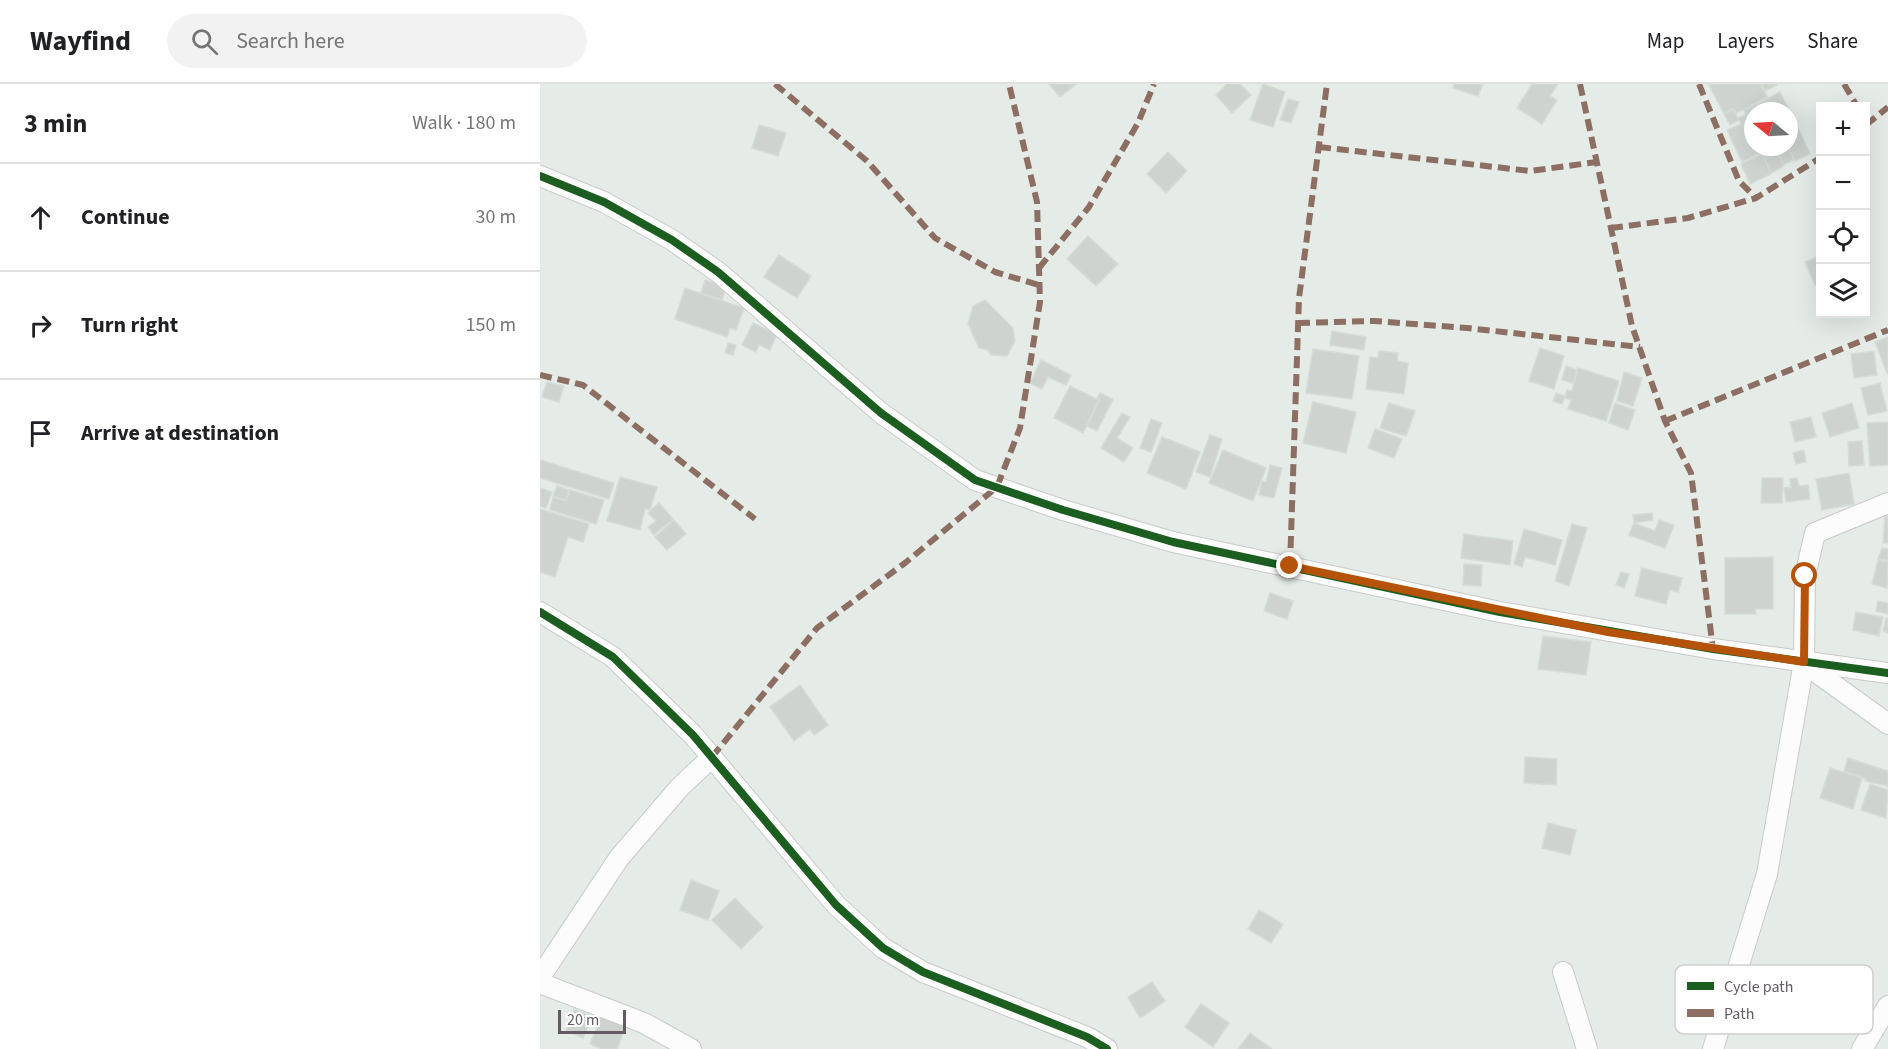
<!DOCTYPE html>
<html lang="en">
<head>
<meta charset="utf-8">
<style>
  :root { --surface:#fff; --page:#f2f2f2; --text:#202124; --muted:#757577; --line:#e0e0e0 }
  body { margin:0; font-family:"Source Sans 3",sans-serif; background:var(--page); color:var(--text) }
  .controls { position:absolute; right:18px; top:18px; display:grid; overflow:hidden; border-radius:0px; box-shadow:0 6px 24px #0002 }
  .controls button { width:54px; height:54px; display:grid; place-items:center; padding:0; border:0; border-bottom:2px solid var(--line); background:var(--surface); color:var(--text); font:30px sans-serif }
  .compass { position:absolute; left:1204px; top:18px; width:54px; height:54px; border-radius:50%; background:var(--surface); box-shadow:0 6px 24px #0002; rotate:288deg }
  .scale { position:absolute; left:18px; bottom:15px; width:68px; box-sizing:border-box; padding-left:6px; border:3px solid #645a64; border-top:0; font-size:16px; line-height:21px; white-space:nowrap; color:#645a64; -webkit-text-stroke:4px #fff; paint-order:stroke }
  .stop { position:absolute; width:18px; height:18px; margin:-14px; border:4px solid #b45309; border-radius:50%; background:#fff }
  .stop.end { background:#b45309; border-color:#fff; box-shadow:0 2px 6px #0008 }
  .list { margin:0; padding:0; list-style:none }
  h2 { display:flex; justify-content:space-between; align-items:center; height:78px; margin:0; padding:0 24px; font-size:26px }
  h2 small { font-size:20px; font-weight:400; color:var(--muted) }
  .list li { display:grid; grid-template-columns:39px 1fr auto; gap:18px; align-items:center; box-sizing:border-box; height:108px; padding:0 24px; border-top:2px solid var(--line) }
  .list b { display:block; font-size:22px; white-space:nowrap }
  .list em { font-size:20px; font-style:normal; color:var(--muted) }
  .icon { flex:none; width:33px; height:33px; fill:none; stroke:currentColor; stroke-width:2; stroke-linecap:round; stroke-linejoin:round }
  .map { position:relative; flex:none; width:1348px; height:965px; overflow:hidden }
  header { display:flex; align-items:center; gap:36px; box-sizing:border-box; height:84px; padding:0 30px; background:var(--surface); border-bottom:2px solid var(--line) }
  header strong { font-size:28px }
  nav { display:flex; gap:33px; margin-inline-start:auto; font-size:21px }
  .search { width:420px; height:54px; background:var(--page); display:flex; align-items:center; gap:15px; box-sizing:border-box; padding:0 21px; border-radius:33px; color:var(--muted); font-size:22px }
  main { display:flex }
  aside { flex:1; background:var(--surface) }
  .map>svg:first-child { display:block }
  .building { fill:#cfd3d0; stroke:#d4dcd6; stroke-width:1.5 }
  .lines { fill:none; stroke-linecap:round; stroke-linejoin:round }
  .minor-casing { stroke:#c9c9ca; stroke-width:22 }
  .minor { stroke:#fbfcfb; stroke-width:20 }
  .quiet { stroke:#8d6e63; stroke-width:6; stroke-dasharray:12 6; stroke-linecap:butt }
  .cycleway-casing { stroke:#fff; stroke-width:11 }
  .cycleway { stroke:#1b5e20; stroke-width:8 }
  .route { stroke:#b45309; stroke-width:8 }
  .key { fill:#fff; stroke:#d0ced0; stroke-width:1.5 }
  .key-label { font-size:16px; fill:#645a64 }
</style>
</head>
<body>
<header>
<strong>Wayfind</strong>
<div class="search"><svg class="icon" aria-label="search" viewBox="0 0 24 24"><circle cx="10" cy="10" r="6"/><path d="M15 15l6 6"/></svg>Search here</div>
<nav><a>Map</a><a>Layers</a><a>Share</a></nav>
</header>
<main>
<aside>
<h2>3 min<small>Walk · 180 m</small></h2>
<ul class="list">
<li><svg class="icon" aria-label="ahead" viewBox="0 0 24 24"><path d="M12 20V5M6 11l6-6 6 6"/></svg><div><b>Continue</b></div><em>30 m</em></li>
<li><svg class="icon" aria-label="right" viewBox="0 0 24 24"><path d="M7 20v-9h11M14 6l5 5-5 5"/></svg><div><b>Turn right</b></div><em>150 m</em></li>
<li><svg class="icon" aria-label="arrive" viewBox="0 0 24 24"><path d="M6 21V4h12l-3 4 3 4H6"/></svg><div><b>Arrive at destination</b></div></li>
</ul>
</aside>
<div class="map">
<svg width="1348" height="965" viewBox="0 0 1348 965">
  <rect width="100%" height="100%" fill="#e5ece7"/>
  <g class="building">
    <polygon points="509,0 536,0 520,13"/>
    <polygon points="687,0 700,0 711,11 692,29 676,11"/>
    <polygon points="723,0 745,8 733,43 710,36"/>
    <polygon points="914,0 943,0 938,12 913,4"/>
    <polygon points="992,0 1018,0 1010,12 1017,16 1002,40 977,24"/>
    <polygon points="1172,0 1220,0 1227,13 1196,29 1194,25 1184,30 1169,1"/>
    <polygon points="1221,0 1236,0 1237,1 1225,7"/>
    <polygon points="1240,8 1258,43 1249,47 1249,27 1220,27 1217,20"/>
    <polygon points="748,15 759,18 751,39 740,36"/>
    <polygon points="1216,20 1220,27 1213,27 1213,63 1232,63 1202,78 1187,46 1201,40 1198,34 1206,31 1204,26"/>
    <polygon points="1193,25 1199,36 1190,41 1184,30"/>
    <polygon points="219,41 246,49 238,72 212,64"/>
    <polygon points="1258,44 1270,70 1255,77 1248,63 1249,49"/>
    <polygon points="1239,63 1248,63 1254,76 1244,80 1236,65"/>
    <polygon points="1236,66 1244,82 1231,89 1223,72"/>
    <polygon points="628,68 647,87 626,109 607,90"/>
    <polygon points="1222,70 1231,90 1210,100 1201,80"/>
    <polygon points="548,152 578,180 556,202 527,175"/>
    <polygon points="239,171 271,192 257,214 224,193"/>
    <polygon points="1277,173 1280,180 1280,198 1275,201 1265,178"/>
    <polygon points="165,196 186,203 182,216 161,209"/>
    <polygon points="145,204 204,224 196,246 190,244 187,253 135,235"/>
    <polygon points="445,216 473,244 475,257 467,272 451,271 448,266 439,264 428,240 433,222"/>
    <polygon points="213,239 237,250 230,266 219,261 216,268 202,261"/>
    <polygon points="792,247 826,253 824,266 790,261"/>
    <polygon points="1348,253 1348,289 1347,289 1335,258"/>
    <polygon points="188,259 196,261 193,271 185,269"/>
    <polygon points="1000,264 1024,272 1014,305 989,297"/>
    <polygon points="773,265 819,272 812,315 766,309"/>
    <polygon points="839,267 858,269 857,277 868,279 864,310 826,305 830,273 838,274"/>
    <polygon points="1334,267 1337,291 1314,294 1311,270"/>
    <polygon points="501,276 531,291 526,301 508,293 502,305 490,299"/>
    <polygon points="1026,282 1037,286 1033,299 1022,296"/>
    <polygon points="1038,284 1079,297 1066,337 1028,325 1031,316 1025,314 1027,306 1032,307"/>
    <polygon points="1084,288 1102,294 1093,322 1077,317"/>
    <polygon points="7,298 24,302 19,318 2,313"/>
    <polygon points="1340,299 1347,327 1328,331 1321,304"/>
    <polygon points="530,302 559,316 543,349 514,334"/>
    <polygon points="560,309 573,315 557,347 547,342 560,315 557,314"/>
    <polygon points="1016,309 1025,312 1022,320 1013,317"/>
    <polygon points="773,318 816,328 806,369 763,359"/>
    <polygon points="849,319 875,327 866,352 840,344"/>
    <polygon points="1075,319 1095,326 1088,346 1069,339"/>
    <polygon points="1312,319 1319,344 1290,353 1282,329"/>
    <polygon points="582,329 590,333 577,354 593,364 584,378 561,364"/>
    <polygon points="1271,333 1276,353 1255,358 1250,338"/>
    <polygon points="611,335 622,339 611,368 600,364"/>
    <polygon points="1348,338 1348,381 1330,382 1327,339"/>
    <polygon points="835,345 862,355 854,374 828,364"/>
    <polygon points="670,351 682,355 670,393 656,388"/>
    <polygon points="622,353 660,368 646,405 607,389"/>
    <polygon points="1322,357 1324,381 1309,382 1308,358"/>
    <polygon points="683,366 726,384 713,417 669,399"/>
    <polygon points="1264,366 1266,378 1256,380 1253,369"/>
    <polygon points="0,376 74,399 69,415 0,394"/>
    <polygon points="730,381 742,384 734,414 719,411 722,397 726,398"/>
    <polygon points="1309,389 1314,420 1282,426 1276,395"/>
    <polygon points="80,393 117,403 110,426 105,425 100,446 67,437"/>
    <polygon points="1222,394 1243,394 1242,419 1221,419"/>
    <polygon points="1257,394 1259,402 1268,401 1270,415 1246,418 1244,404 1251,403 1250,395"/>
    <polygon points="17,402 29,406 26,416 13,412"/>
    <polygon points="0,404 12,408 6,424 0,422"/>
    <polygon points="30,406 64,416 56,440 10,426 13,413 26,417"/>
    <polygon points="119,419 133,435 114,451 108,443 116,437 108,429"/>
    <polygon points="0,425 49,440 43,458 28,453 15,493 0,488"/>
    <polygon points="1112,429 1113,436 1094,439 1093,431"/>
    <polygon points="1345,432 1348,433 1348,459 1343,459"/>
    <polygon points="134,436 146,450 127,466 115,453"/>
    <polygon points="1119,436 1134,441 1125,464 1089,451 1094,439 1115,447"/>
    <polygon points="1032,440 1047,444 1029,502 1015,497"/>
    <polygon points="984,445 1022,456 1015,481 985,473 982,483 974,480"/>
    <polygon points="924,450 973,457 970,481 921,474"/>
    <polygon points="1342,464 1348,465 1348,477 1338,475"/>
    <polygon points="1233,473 1233,525 1215,525 1216,530 1185,530 1185,474"/>
    <polygon points="1338,476 1348,478 1347,504 1332,500"/>
    <polygon points="924,480 942,481 941,502 923,501"/>
    <polygon points="1102,484 1142,494 1138,508 1130,506 1126,520 1095,512"/>
    <polygon points="1081,488 1089,490 1084,504 1076,501"/>
    <polygon points="730,509 753,517 747,535 724,527"/>
    <polygon points="1338,517 1348,519 1348,530 1336,527"/>
    <polygon points="1316,528 1343,533 1339,552 1313,546"/>
    <polygon points="1346,534 1348,535 1348,549 1343,547"/>
    <polygon points="1003,552 1051,558 1046,591 998,585"/>
    <polygon points="260,601 288,641 274,651 270,645 254,657 230,623"/>
    <polygon points="985,673 1017,675 1016,701 984,699"/>
    <polygon points="1308,674 1348,687 1348,702 1325,697 1326,695 1304,687"/>
    <polygon points="1290,684 1322,694 1313,725 1280,714"/>
    <polygon points="1330,700 1348,706 1346,734 1321,726"/>
    <polygon points="1008,739 1036,746 1030,771 1002,764"/>
    <polygon points="151,796 179,807 168,836 140,826"/>
    <polygon points="195,814 223,843 201,865 172,836"/>
    <polygon points="719,826 743,840 731,859 708,845"/>
    <polygon points="612,898 625,917 600,934 588,913"/>
    <polygon points="661,920 689,939 673,963 645,943"/>
    <polygon points="34,925 52,933 43,954 26,946"/>
    <polygon points="62,930 87,940 77,965 62,965 50,960"/>
    <polygon points="710,949 732,965 698,965"/>
  </g>
  <g class="lines">
    <defs>
      <g id="minor">
        <polyline points="0,92 64,118 132,156 178,188 341,329 435,396 523,426 633,458 960,528 1173,565 1348,589"/>
        <polyline points="0,528 73,573 153,651 296,821 343,864 383,888 547,953 567,965"/>
        <polyline points="1265,580 1348,640"/>
        <polyline points="1023,888 1047,965"/>
        <polyline points="0,893 79,774 140,703 172,673"/>
        <polyline points="0,899 104,939 151,965"/>
        <polyline points="1173,965 1227,790 1264,578 1265,492 1275,449 1348,419"/>
        <polyline points="1322,965 1348,922"/>
      </g>
    </defs>
    <use href="#minor" class="minor-casing"/>
    <use href="#minor" class="minor"/>
    <g class="quiet">
      <polyline points="235,0 327,77 395,154 455,188 499,201"/>
      <polyline points="1040,0 1092,242 1125,337 1151,389 1173,565"/>
      <polyline points="1159,0 1199,97 1216,114"/>
      <polyline points="1304,0 1317,22"/>
      <polyline points="1326,41 1348,23"/>
      <polyline points="779,63 990,87 1057,78"/>
      <polyline points="1071,144 1148,134 1216,114 1280,74"/>
      <polyline points="499,184 549,123 598,39 614,0"/>
      <polyline points="758,239 834,237 927,244 1100,263"/>
      <polyline points="0,291 43,301 215,435"/>
      <polyline points="1125,337 1348,246"/>
      <polyline points="750,482 759,214 787,0"/>
      <polyline points="172,673 277,544 365,479 457,403 480,344 500,218 497,118 469,0"/>
    </g>
    <defs>
      <g id="cycleway">
        <polyline points="0,92 64,118 132,156 178,188 341,329 435,396 523,426 633,458 960,528 1173,565 1348,589"/>
        <polyline points="0,528 73,573 153,651 296,821 343,864 383,888 547,953 567,965"/>
      </g>
    </defs>
    <use href="#cycleway" class="cycleway-casing"/>
    <use href="#cycleway" class="cycleway"/>
  </g>
  <g class="lines">
    <polyline class="route" points="750,482 1068,548 1264,578 1265,492"/>
  </g>
  <rect x="1135" y="881" width="198" height="69" rx="9" class="key"/>
  <rect x="1147" y="898" width="27" height="8" fill="#1b5e20"/>
  <rect x="1147" y="925" width="27" height="8" fill="#8d6e63"/>
  <g class="key-label">
    <text x="1184" y="908">Cycle path</text>
    <text x="1184" y="935">Path</text>
  </g>
</svg>
<div class="controls">
<button>+</button>
<button>−</button>
<button><svg class="icon" aria-label="locate" viewBox="0 0 24 24"><circle cx="12" cy="12" r="6"/><path d="M12 2v4M12 18v4M2 12h4M18 12h4"/></svg></button>
<button><svg class="icon" aria-label="layers" viewBox="0 0 24 24"><path d="M12 4l9 5-9 5-9-5zM3 14l9 5 9-5"/></svg></button>
</div>
<svg class="compass" viewBox="-18 -18 36 36"><path d="M0-13l5 13h-10z" fill="#e53935"/><path d="M0 13l5-13h-10z" fill="#757577"/></svg>
<div class="scale">20 m</div>
<div class="stop" style="left:1265px;top:492px"></div>
<div class="stop end" style="left:750px;top:482px"></div>
</div>
</main>
</body>
</html>
